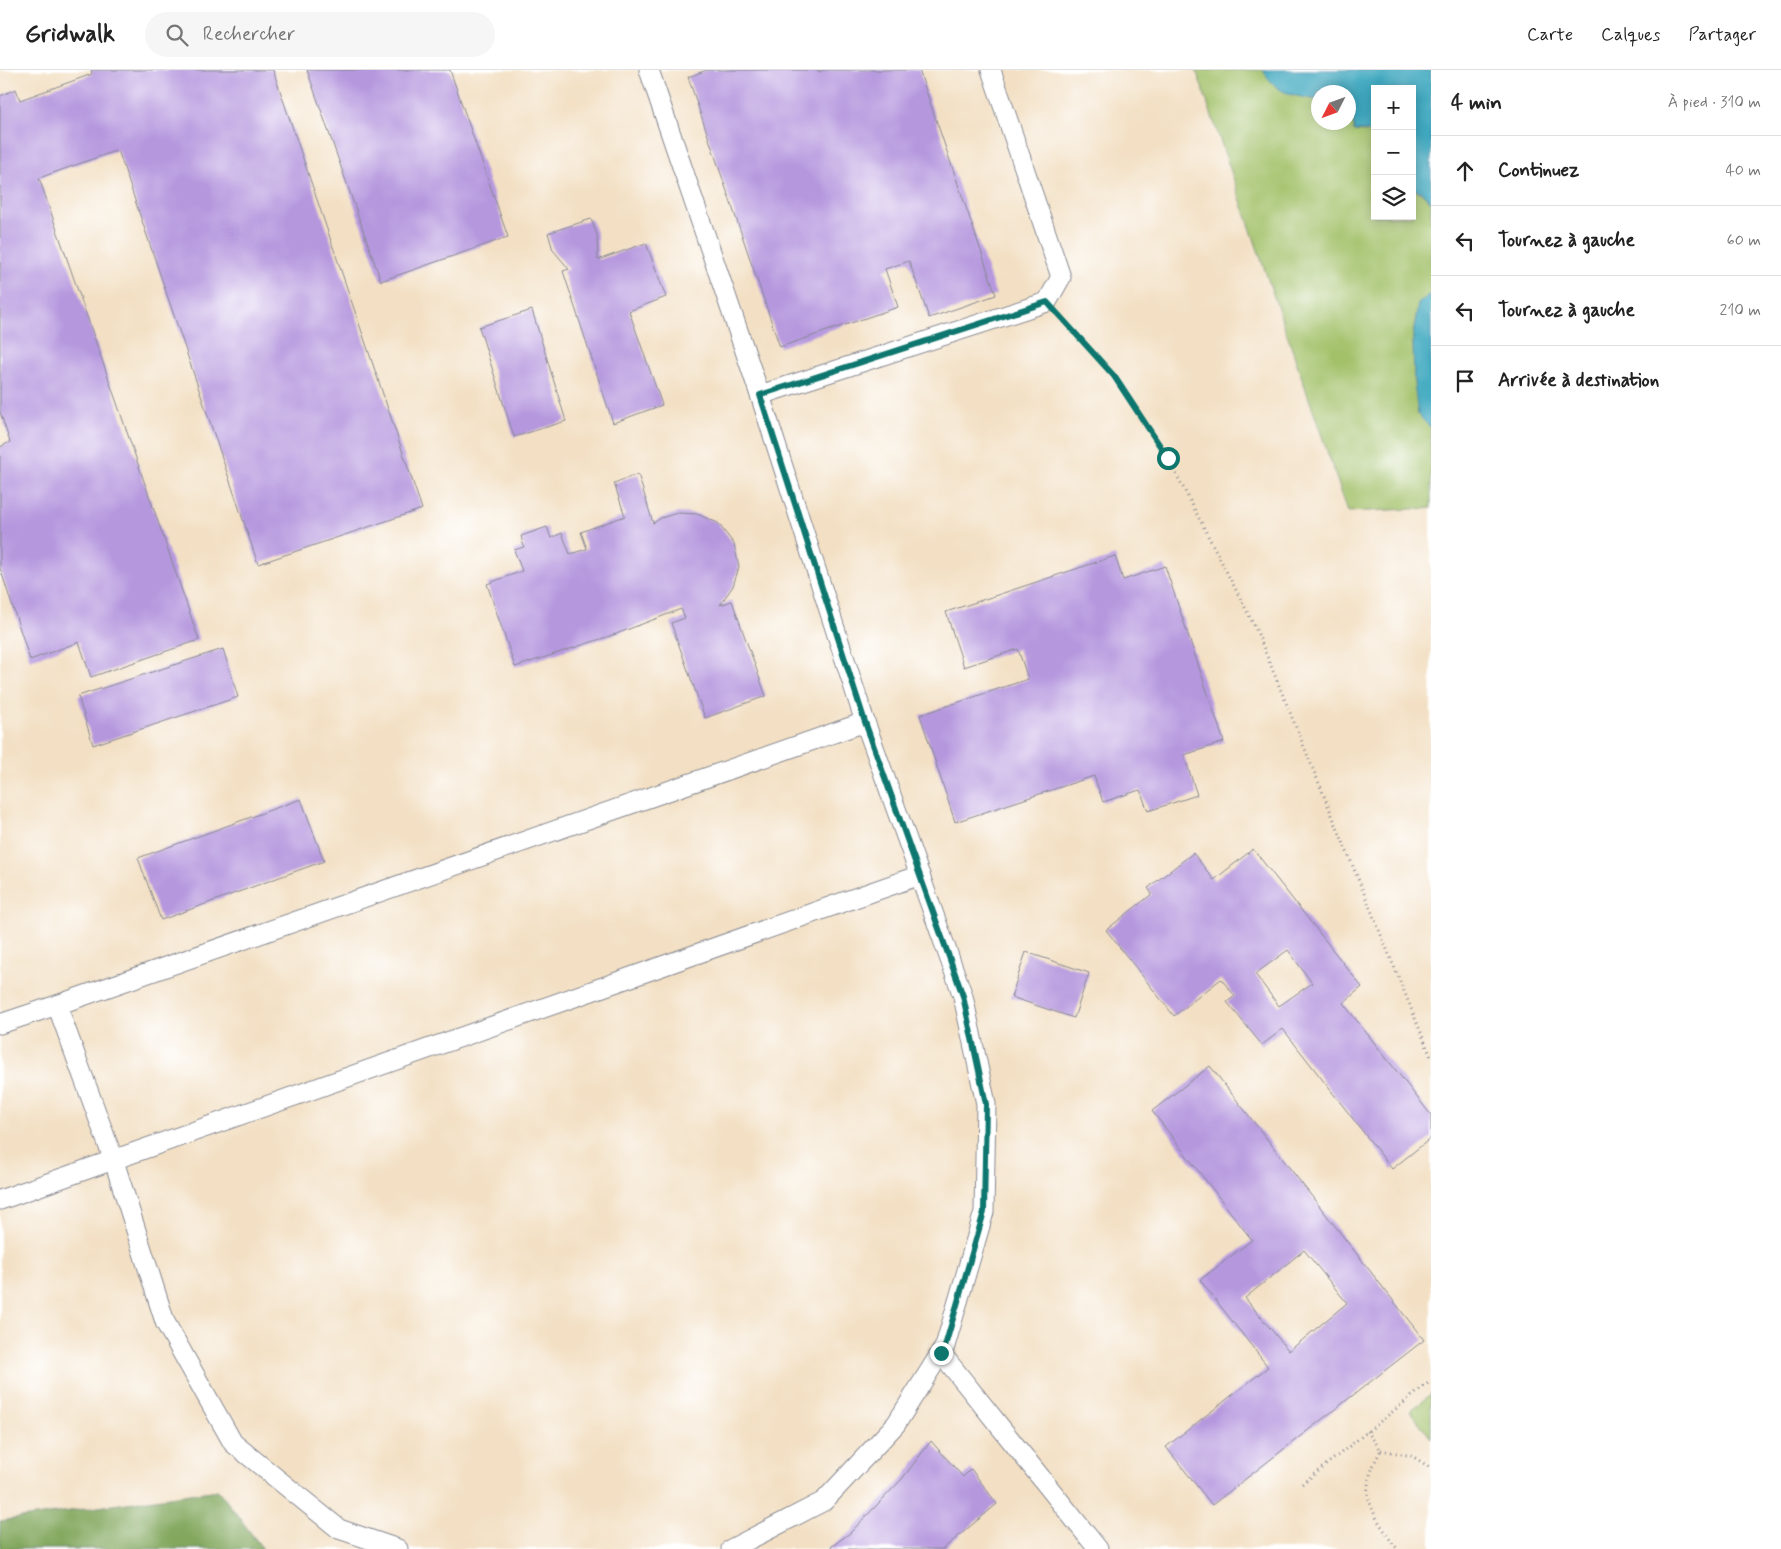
<!DOCTYPE html>
<html lang="fr">
<head>
<meta charset="utf-8">
<style>
  :root { --surface:#fff; --page:#f6f6f6; --text:#222; --muted:#767676; --line:#e0e0e0 }
  body { margin:0; font-family:Mynerve,sans-serif; background:var(--page); color:var(--text) }
  .controls { position:absolute; right:15px; top:15px; display:grid; overflow:hidden; border-radius:0px; box-shadow:0 2px 12px #0003 }
  .controls button { width:45px; height:45px; display:grid; place-items:center; padding:0; border:0; border-bottom:1px solid var(--line); background:var(--surface); color:var(--text); font:25px sans-serif }
  .compass { position:absolute; left:1311px; top:15px; width:45px; height:45px; border-radius:50%; background:var(--surface); box-shadow:0 2px 12px #0003; rotate:228deg }
  .stop { position:absolute; width:15px; height:15px; margin:-11px; border:4px solid #0f766e; border-radius:50%; background:#fff }
  .stop.end { background:#0f766e; border-color:#fff; box-shadow:0 1px 5px #0008 }
  .list { margin:0; padding:0; list-style:none }
  h2 { display:flex; justify-content:space-between; align-items:center; height:65px; margin:0; padding:0 20px; font-size:21px }
  h2 small { font-size:16px; font-weight:400; color:var(--muted) }
  .list li { display:grid; grid-template-columns:32px 1fr auto; gap:15px; align-items:center; box-sizing:border-box; height:70px; padding:0 20px; border-top:1px solid var(--line) }
  .list b { display:block; font-size:19px; white-space:nowrap }
  .list em { font-size:16px; font-style:normal; color:var(--muted) }
  .icon { flex:none; width:28px; height:28px; fill:none; stroke:currentColor; stroke-width:2; stroke-linecap:round; stroke-linejoin:round }
  .map { position:relative; flex:none; width:1431px; height:1479px; overflow:hidden }
  header { display:flex; align-items:center; gap:30px; box-sizing:border-box; height:70px; padding:0 25px; background:var(--surface); border-bottom:1px solid var(--line) }
  header strong { font-size:24px }
  nav { display:flex; gap:28px; margin-inline-start:auto; font-size:18px }
  .search { width:350px; height:45px; background:var(--page); display:flex; align-items:center; gap:12px; box-sizing:border-box; padding:0 18px; border-radius:28px; color:var(--muted); font-size:19px }
  main { display:flex }
  aside { flex:1; background:var(--surface) }
  .map>svg:first-child { display:block }
  .green { fill:#a3c169; stroke:#5f7864 }
  .forest { fill:#82a75d; stroke:#4e6b5e }
  .water { fill:#40a9c0; stroke:#2e6c8f }
  .building { fill:#b597de; fill-rule:evenodd }
  .lines { fill:none; stroke-linecap:round; stroke-linejoin:round }
  .lane-casing { stroke:#878891; stroke-width:21 }
  .path { stroke:#878891; stroke-width:3; stroke-dasharray:1 4; stroke-linecap:butt }
  .lane { stroke:#fff; stroke-width:19 }
  .route { stroke:#0f766e; stroke-width:6 }
</style>
</head>
<body>
<header>
<strong>Gridwalk</strong>
<div class="search"><svg class="icon" aria-label="search" viewBox="0 0 24 24"><circle cx="10" cy="10" r="6"/><path d="M15 15l6 6"/></svg>Rechercher</div>
<nav><a>Carte</a><a>Calques</a><a>Partager</a></nav>
</header>
<main>
<div class="map">
<svg width="1431" height="1479" viewBox="0 0 1431 1479">
  <rect width="100%" height="100%" fill="#fff"/>
  <filter id="ink" filterUnits="userSpaceOnUse"><feTurbulence type="fractalNoise" baseFrequency=".02" numOctaves="2"/><feDisplacementMap in="SourceGraphic" scale="10" xChannelSelector="R" yChannelSelector="G"/><feConvolveMatrix kernelMatrix="1 2 1 2 8 2 1 2 1" color-interpolation-filters="sRGB"/></filter>
  <filter id="wash" filterUnits="userSpaceOnUse"><feTurbulence type="fractalNoise" baseFrequency=".0096" numOctaves="4" result="noise"/><feDisplacementMap in="SourceGraphic" scale="20" xChannelSelector="R" yChannelSelector="G"/><feGaussianBlur stdDeviation="1.12" result="paint"/><feColorMatrix in="noise" values="0 0 0 0 0 0 0 0 0 0 0 0 0 0 0 0 0 1.4 0 .05"/><feComposite in="paint" operator="in"/></filter>
  <g filter="url(#wash)">
    <rect width="100%" height="100%" fill="#f3e0c4"/>
    <g class="green">
      <polygon points="1196,0 1265,0 1318,28 1318,52 1348,52 1349,42 1353,45 1354,61 1375,63 1375,146 1412,146 1412,118 1426,126 1431,132 1431,223 1418,234 1413,266 1414,313 1431,357 1431,438 1348,442"/>
      <polygon points="1431,1324 1431,1368 1410,1341"/>
    </g>
    <polygon class="forest" points="218,1420 263,1479 0,1479 0,1451"/>
    <g class="water">
      <path d="M1263 0H1431V132L1423 123 1412 117V19H1375V61H1354L1353 45 1349 42 1348 22H1318V30C1292 25 1277 25 1263 0Z"/>
      <polygon points="1431,223 1431,358 1418,345 1414,313 1413,266 1418,234"/>
    </g>
    <g id="blocks">
      <g class="building">
        <polygon points="91,0 273,0 422,439 258,494 118,80 39,108 199,570 91,607 79,572 30,590 0,498 0,377 10,372 0,342 0,26 16,19 20,30 92,4"/>
        <polygon points="307,0 450,0 508,167 381,211"/>
        <polygon points="707,0 819,0 819,2 824,0 919,0 996,225 929,248 909,191 885,199 898,237 780,277 688,7"/>
        <polygon points="591,149 597,165 598,190 646,173 666,227 629,241 662,335 613,353 563,201 569,199 553,180 548,163"/>
        <polygon points="532,240 566,351 514,367 479,257"/>
        <polygon points="638,404 653,453 661,448 677,443 697,444 718,453 734,474 739,497 733,516 720,535 732,531 766,626 705,648 671,553 685,548 681,539 616,564 515,597 487,514 522,501 514,480 524,477 521,466 547,457 551,468 562,463 570,484 587,479 581,462 625,446 614,413"/>
        <polygon points="1115,486 1123,510 1165,496 1224,672 1184,685 1197,725 1148,741 1140,720 1103,732 1094,706 955,752 920,645 1028,609 1018,579 964,597 946,542"/>
        <polygon points="223,579 238,627 93,675 78,626"/>
        <polygon points="301,729 324,791 161,850 138,788"/>
        <path d="M1253 779 1362 917 1343 933 1431 1045V1068L1392 1099 1283 959 1262 975 1227 932 1235 926 1221 909 1174 946 1106 860 1152 824 1148 818 1193 783 1214 810ZM1288 880 1312 913 1279 936 1255 904Z"/>
        <polygon points="1026,882 1089,903 1074,948 1011,927"/>
        <path d="M1210 996 1424 1270 1212 1435 1166 1377 1268 1297 1200 1210 1252 1170 1152 1041ZM1304 1180 1347 1233 1289 1281 1245 1228Z"/>
        <polygon points="931,1371 963,1407 971,1399 997,1434 943,1479 828,1479 850,1463 902,1409"/>
      </g>
    </g>
  </g>
  <g filter="url(#ink)">
    <use href="#blocks" fill-opacity="0" stroke="#878891" stroke-width="1"/>
    <g class="lines">
      <defs>
        <g id="lane">
          <polyline points="649,0 760,325 865,652 963,926 986,1034 984,1142 945,1276 896,1354 824,1431 731,1479"/>
          <polyline points="760,325 1047,232 1061,207 991,0"/>
          <polyline points="57,935 114,1091 165,1252 233,1373 339,1459 398,1479"/>
          <polyline points="0,954 57,935 865,652"/>
          <polyline points="0,1130 920,805"/>
          <polyline points="941,1283 1098,1479"/>
        </g>
      </defs>
      <use href="#lane" class="lane-casing"/>
      <g class="path">
        <polyline points="1064,251 1114,307 1168,388 1255,557 1431,987"/>
        <path d="M1367 1361 1381 1380C1363 1413 1363 1429 1384 1460 1388 1466 1392 1474 1398 1479"/>
        <polyline points="1381,1380 1412,1386 1431,1398"/>
        <polyline points="1302,1414 1431,1311"/>
      </g>
      <use href="#lane" class="lane"/>
    </g>
  </g>
  <g class="lines" filter="url(#ink)">
    <polyline class="route" points="941,1283 945,1276 984,1142 986,1034 963,926 865,652 760,325 1047,232 1114,306 1168,388"/>
  </g>
</svg>
<div class="controls">
<button>+</button>
<button>−</button>
<button><svg class="icon" aria-label="layers" viewBox="0 0 24 24"><path d="M12 4l9 5-9 5-9-5zM3 14l9 5 9-5"/></svg></button>
</div>
<svg class="compass" viewBox="-18 -18 36 36"><path d="M0-13l5 13h-10z" fill="#e53935"/><path d="M0 13l5-13h-10z" fill="#767676"/></svg>
<div class="stop" style="left:1168px;top:388px"></div>
<div class="stop end" style="left:941px;top:1283px"></div>
</div>
<aside>
<h2>4 min<small>À pied · 310 m</small></h2>
<ul class="list">
<li><svg class="icon" aria-label="ahead" viewBox="0 0 24 24"><path d="M12 20V5M6 11l6-6 6 6"/></svg><div><b>Continuez</b></div><em>40 m</em></li>
<li><svg class="icon" aria-label="left" viewBox="0 0 24 24"><path d="M17 20v-9H6M10 6l-5 5 5 5"/></svg><div><b>Tournez à gauche</b></div><em>60 m</em></li>
<li><svg class="icon" aria-label="left" viewBox="0 0 24 24"><path d="M17 20v-9H6M10 6l-5 5 5 5"/></svg><div><b>Tournez à gauche</b></div><em>210 m</em></li>
<li><svg class="icon" aria-label="arrive" viewBox="0 0 24 24"><path d="M6 21V4h12l-3 4 3 4H6"/></svg><div><b>Arrivée à destination</b></div></li>
</ul>
</aside>
</main>
</body>
</html>
